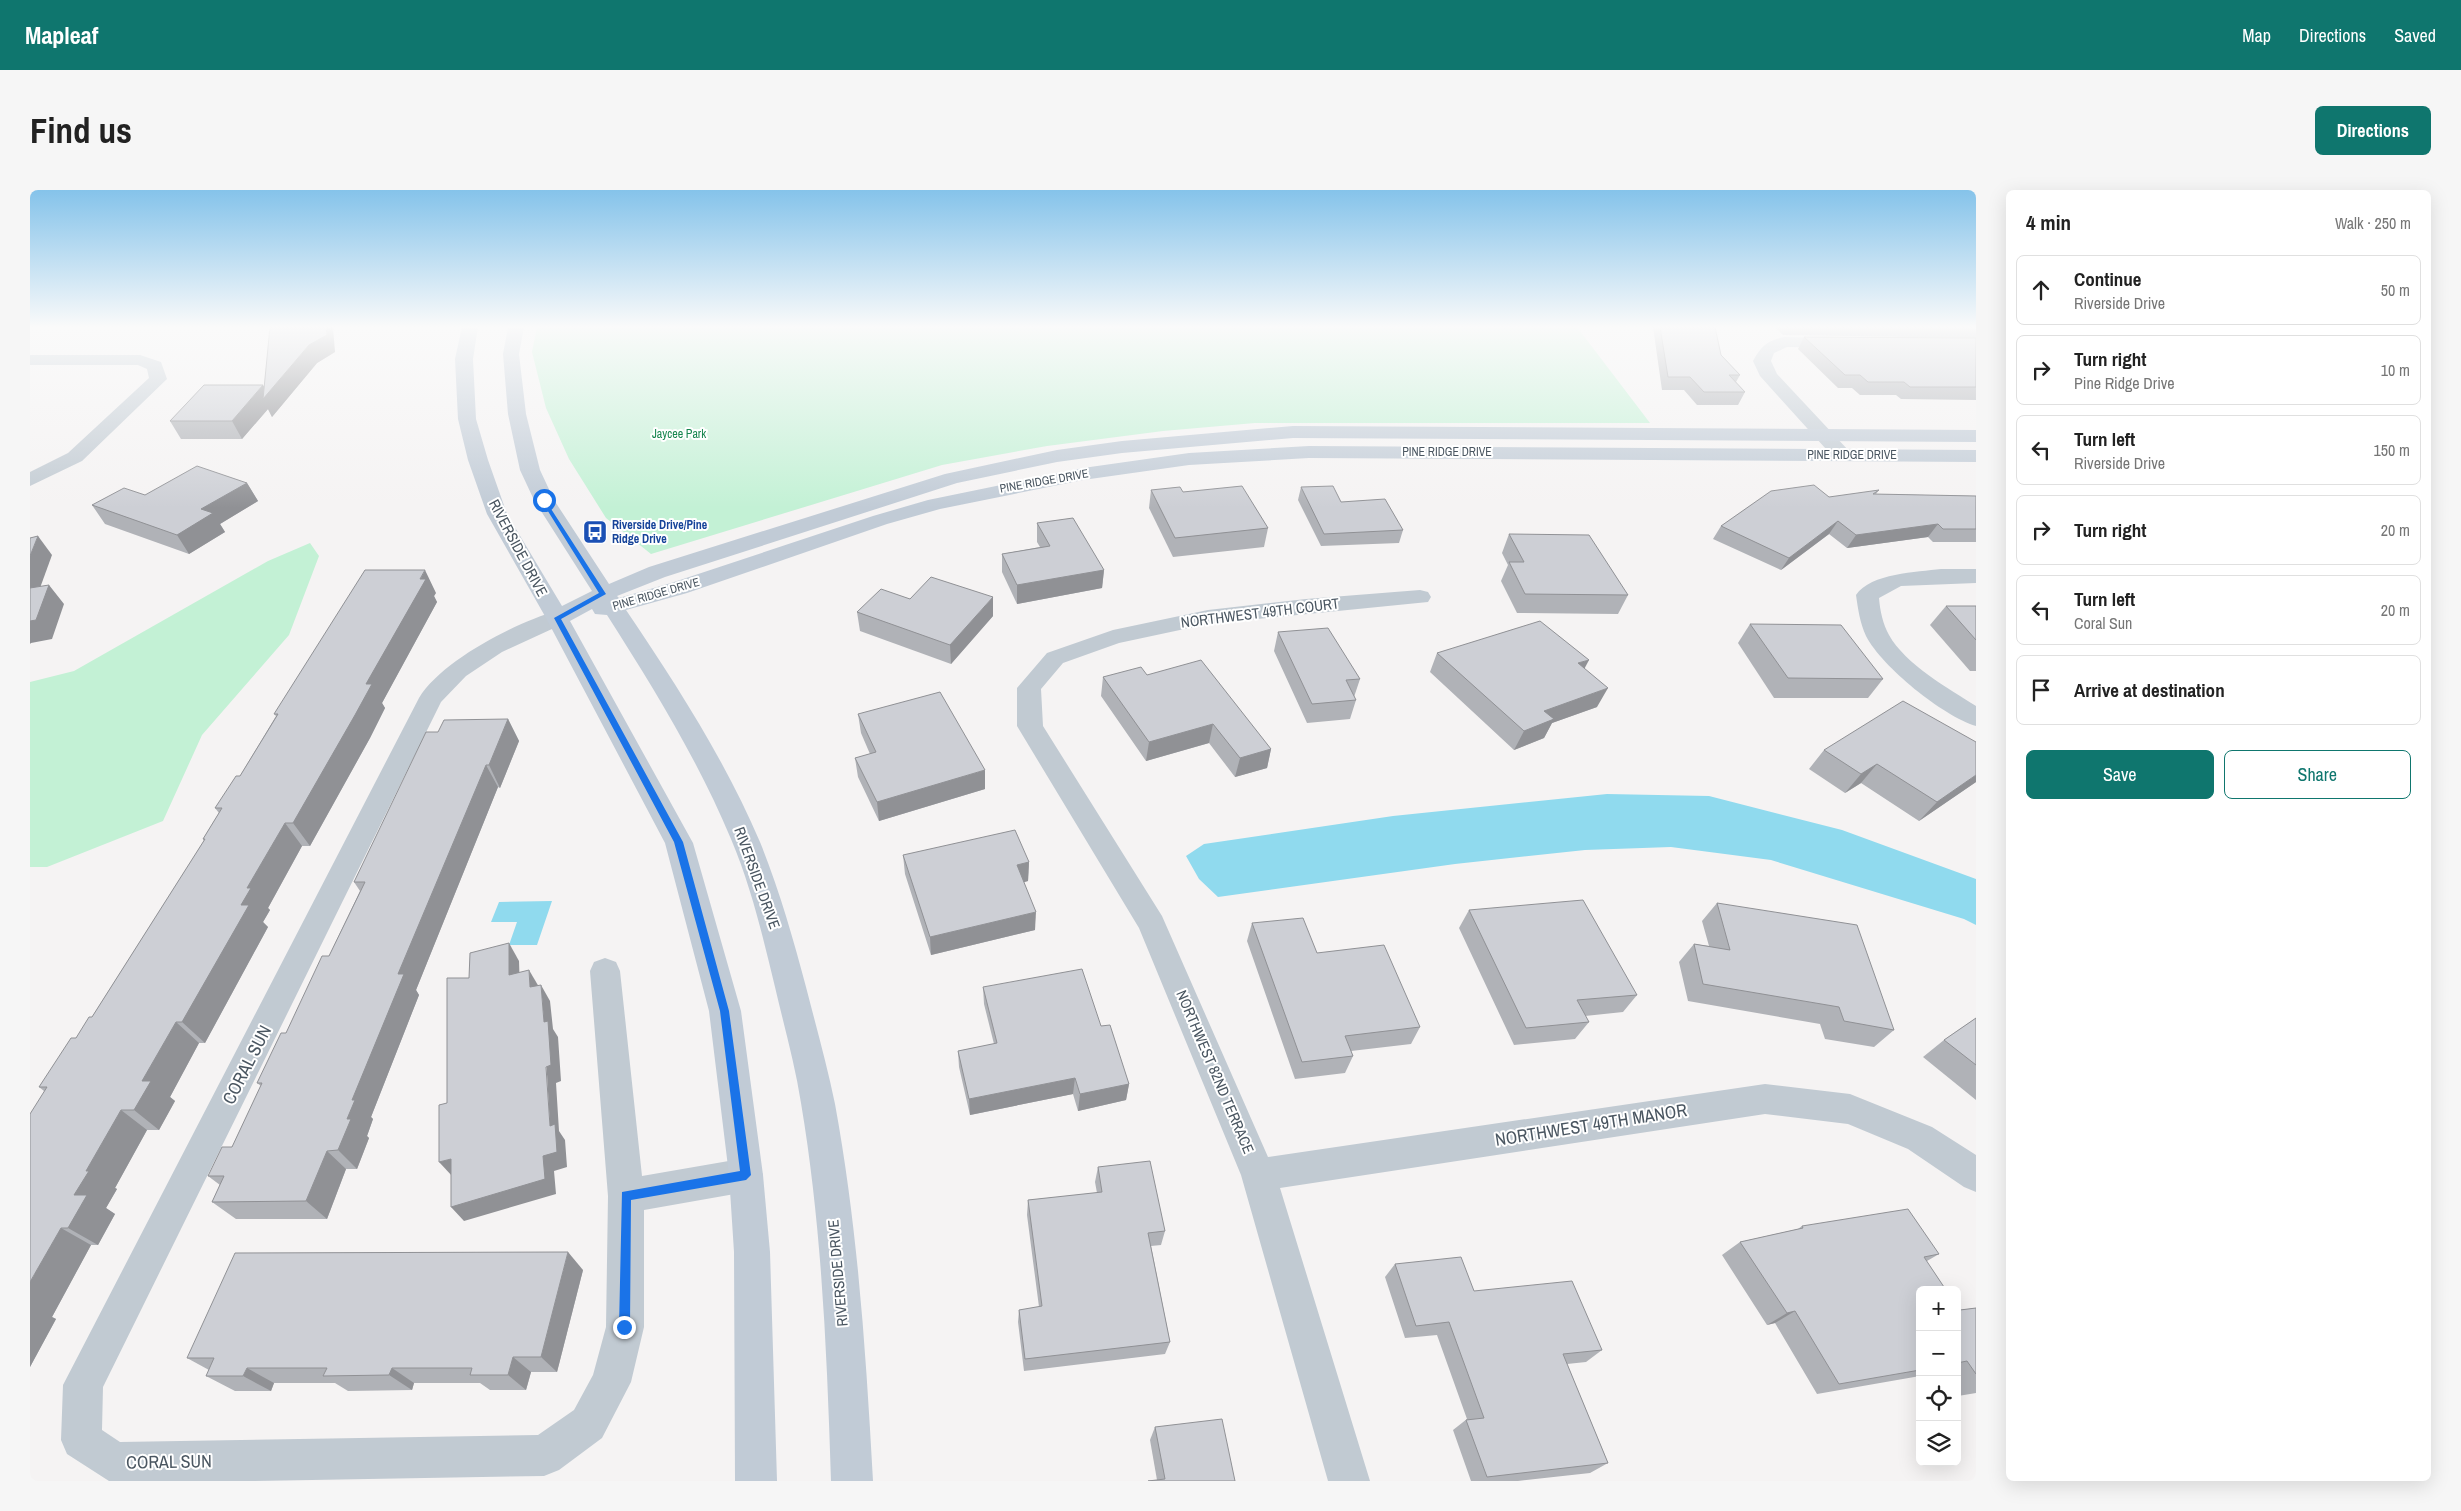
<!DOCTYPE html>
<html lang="en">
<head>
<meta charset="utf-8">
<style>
  :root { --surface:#fff; --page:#f6f6f6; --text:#222; --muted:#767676; --line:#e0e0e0; --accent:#0f766e }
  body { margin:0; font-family:"Archivo Narrow",sans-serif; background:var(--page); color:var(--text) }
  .controls { position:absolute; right:15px; bottom:15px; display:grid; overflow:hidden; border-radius:8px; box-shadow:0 5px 20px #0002 }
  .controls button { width:45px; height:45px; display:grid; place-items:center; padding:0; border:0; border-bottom:1px solid var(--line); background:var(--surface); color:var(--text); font:25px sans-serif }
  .stop { position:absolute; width:15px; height:15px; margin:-11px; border:4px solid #1a73e8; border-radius:50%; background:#fff }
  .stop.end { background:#1a73e8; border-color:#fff; box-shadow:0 1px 5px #0008 }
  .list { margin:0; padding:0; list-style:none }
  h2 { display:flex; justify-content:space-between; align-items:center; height:65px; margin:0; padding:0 20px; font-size:21px }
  h2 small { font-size:16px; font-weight:400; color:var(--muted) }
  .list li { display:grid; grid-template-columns:32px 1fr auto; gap:15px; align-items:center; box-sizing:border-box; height:70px; margin:0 10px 10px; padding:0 10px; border:1px solid var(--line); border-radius:8px }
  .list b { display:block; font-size:19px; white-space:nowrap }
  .list p { margin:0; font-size:16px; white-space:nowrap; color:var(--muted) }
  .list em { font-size:16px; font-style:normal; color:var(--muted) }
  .actions { display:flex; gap:10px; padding:15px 20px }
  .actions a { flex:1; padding:11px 0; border:1px solid var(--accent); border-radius:8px; text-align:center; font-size:18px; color:var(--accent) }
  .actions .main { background:var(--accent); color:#fff }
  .icon { flex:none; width:28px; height:28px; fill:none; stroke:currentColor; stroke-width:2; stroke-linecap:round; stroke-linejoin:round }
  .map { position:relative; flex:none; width:1946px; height:1291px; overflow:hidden; border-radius:8px }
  header { display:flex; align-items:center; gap:30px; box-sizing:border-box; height:70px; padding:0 25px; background:var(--accent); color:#fff }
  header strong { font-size:24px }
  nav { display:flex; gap:28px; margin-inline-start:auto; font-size:18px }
  .intro { display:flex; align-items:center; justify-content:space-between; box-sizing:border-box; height:120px; padding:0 30px }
  h1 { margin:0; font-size:35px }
  .button { padding:12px 22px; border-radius:8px; background:var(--accent); color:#fff; font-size:18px; font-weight:700 }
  main { display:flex; gap:30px; padding:0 30px }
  aside { flex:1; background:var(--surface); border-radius:8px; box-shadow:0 5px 20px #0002 }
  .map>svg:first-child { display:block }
  .green { fill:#c3f1d5 }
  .water { fill:#90daee }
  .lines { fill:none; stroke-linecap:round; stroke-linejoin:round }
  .street { fill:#c1cad2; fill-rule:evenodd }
  .secondary { fill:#c1cbd6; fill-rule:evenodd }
  .wall { fill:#b0b2b7 }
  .shaded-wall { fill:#909195 }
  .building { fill:#cdcfd5; stroke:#909195 }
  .route { fill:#1a73e8 }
  .labels { text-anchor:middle; stroke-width:4; stroke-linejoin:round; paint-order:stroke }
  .far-park-label { font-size:12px; fill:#17864f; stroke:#fff }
  .far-street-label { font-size:12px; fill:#4a5661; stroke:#fff }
  .far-transit-label { font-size:12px; font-weight:bold; fill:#164399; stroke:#fff; text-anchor:start }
  .street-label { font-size:15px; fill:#4a5661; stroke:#fff }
  .near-street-label { font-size:18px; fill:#4a5661; stroke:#fff }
</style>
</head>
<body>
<header>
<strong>Mapleaf</strong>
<nav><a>Map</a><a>Directions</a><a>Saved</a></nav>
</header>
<div class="intro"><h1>Find us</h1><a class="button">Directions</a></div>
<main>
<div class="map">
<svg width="1946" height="1291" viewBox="0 0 1946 1291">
  <rect width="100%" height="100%" fill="#f5f3f3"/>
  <g class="green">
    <polygon points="507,137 1547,137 1620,233 1225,233 1133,241 1017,256 912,275 621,364 576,328 539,269 516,218 502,162"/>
    <polygon points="280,353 289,366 259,445 172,545 133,631 17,677 0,677 0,492 44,481 238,371"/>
  </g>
  <g class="water">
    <polygon points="1577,604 1679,606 1812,640 1946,689 1946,735 1934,729 1741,670 1641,657 1555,660 1425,674 1188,707 1169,689 1156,666 1174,654 1363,626"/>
    <polygon points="522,711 507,755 479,755 487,732 461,732 469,712"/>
  </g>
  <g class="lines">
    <g class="street">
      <path d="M1754 147 1808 148 1814 149 1816 153 1814 157 1808 158 1757 157 1744 163 1741 171 1747 184 1819 261 1822 265 1819 269H1805L1730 186 1723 171C1731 156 1737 151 1754 147Z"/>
      <polygon points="0,165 110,165 131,172 137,189 52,271 0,296 0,282 38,263 119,188 117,179 108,175 0,175"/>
      <path d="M1911 379H1946V393L1871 396 1849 408C1850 421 1853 434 1859 445 1875 474 1919 499 1946 516V536C1913 526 1852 477 1836 446 1830 433 1828 419 1826 405 1841 383 1887 382 1911 379Z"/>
      <polygon points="1390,400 1398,402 1401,407 1398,412 1178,434 1089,453 1033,473 1011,499 1013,536 1132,726 1238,967 1735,894 1820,904 1902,937 1946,965 1946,1002 1934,997 1878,959 1818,934 1735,924 1250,998 1340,1291 1298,1291 1211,985 1109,738 987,536 987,498 1017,463 1083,440 1178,420 1276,409"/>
      <path d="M527 421 535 423 538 428 535 433 472 462 436 486 411 512 73 1197 72 1240 90 1252 508 1245 544 1220 563 1185 576 1137 578 1006 560 781 564 772 575 768 586 772 590 781 612 986 716 968 728 973 733 985 728 997 716 1002 614 1020V1137L601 1192 572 1248 529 1280 514 1286 225 1291H79L37 1264 31 1250 33 1195 389 508C411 471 486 432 527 421Z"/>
    </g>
    <path class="secondary" d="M432 137H448L443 169 446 229 458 270 477 324 532 416 562 401 504 310 490 280 478 224 473 164 478 137H494L489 164 496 224 510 280 524 310 579 394 619 377 915 284 1027 260 1092 251 1263 236 1946 240V252L1263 248 1092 263 1027 272 927 293 635 387 587 406 589 408 641 393 843 326 898 310 1053 278 1159 263 1279 256 1946 260V272L1279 268 1159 275 1053 290 910 319 857 334 657 403 596 420C646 494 695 570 730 652 749 699 763 748 776 797 786 836 797 875 805 914 828 1039 836 1165 843 1291H801C797 1165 792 1038 771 913 765 874 754 836 745 797 733 747 721 696 701 649 668 570 623 497 577 425L565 424 562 419 540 431 663 653 711 821 733 985 740 1062 747 1291H705L704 1062 699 985 679 821 635 653 516 428 457 324 438 270 428 229 425 169Z"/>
  </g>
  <g class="wall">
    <polygon points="1623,137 1696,137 1685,138 1691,165 1710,185 1706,192 1715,202 1708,215 1667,215 1654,200 1632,200"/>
    <polygon points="1745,137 1946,137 1946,148 1753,145"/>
    <polygon points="1774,147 1946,148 1946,210 1871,209 1866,205 1830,205 1822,198 1808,198 1768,159"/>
    <polygon points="305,162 287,173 242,227 238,219 212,249 151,249 140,231 234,196"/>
    <polygon points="217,293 228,311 190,334 195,342 159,364 75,334 62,315 115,305"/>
    <polygon points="1271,297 1373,340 1369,353 1291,356 1268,310"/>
    <polygon points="1121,300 1153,302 1238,338 1234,357 1143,367 1119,318"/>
    <polygon points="1849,300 1846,304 1946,306 1946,352 1903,352 1898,347 1817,358 1799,344 1751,380 1683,349 1691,336"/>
    <polygon points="1007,333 1074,380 1072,398 987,414 972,382 972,364 1010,357 1007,352"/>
    <polygon points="1479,344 1598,405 1588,424 1487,423 1471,391 1478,375 1472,363"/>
    <polygon points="406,403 404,406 407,412 352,513 355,518 340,548 280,656 272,656 238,718 240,720 233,732 238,737 175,853 169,853 140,907 145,911 129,940 117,940 85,998 87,999 76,1018 85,1024 68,1055 61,1055 22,1127 26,1129 0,1177 14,901 9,897 62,827 174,651 173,649 189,623 185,618 210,586 246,526 244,524"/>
    <polygon points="880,409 963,426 921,474 830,441 827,422"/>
    <polygon points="1916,416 1946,416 1946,481 1940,481 1900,435"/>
    <polygon points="1720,434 1853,489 1838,508 1744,508 1708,453"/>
    <polygon points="1248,442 1330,489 1324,507 1326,510 1320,529 1277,533 1244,461"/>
    <polygon points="1407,463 1554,478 1567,517 1522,533 1514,548 1484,560 1400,482"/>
    <polygon points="1117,485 1241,559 1237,578 1205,587 1179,553 1116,571 1071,506 1073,487"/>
    <polygon points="828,524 955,599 849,631 828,587 825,568 840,564 831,543"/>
    <polygon points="478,529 489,551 470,598 468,597 386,800 389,805 341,927 343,929 337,946 339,948 327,979 316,979 297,1029 206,1029 182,1012 190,995 178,986 202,957 231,896 227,893 256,843 299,766 330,701 324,692"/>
    <polygon points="1794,560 1946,592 1889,631 1831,593 1815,603 1779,579"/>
    <polygon points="873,665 999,672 998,691 994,692 1005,740 901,765 875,684"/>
    <polygon points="1687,713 1864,840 1844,857 1795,849 1790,834 1658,811 1649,772 1664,754 1679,756 1672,731"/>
    <polygon points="1439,720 1607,805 1593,822 1555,826 1559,832 1545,849 1484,855 1429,738"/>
    <polygon points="1222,733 1287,763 1390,837 1381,854 1321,861 1323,866 1315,883 1265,889 1217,751"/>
    <polygon points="953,797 1071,836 1099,894 1096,910 1048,921 1043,904 940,925 929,877 928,861 964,854 954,814"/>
    <polygon points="1946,828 1946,910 1893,867 1914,850"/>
    <polygon points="1068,977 1135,1041 1131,1055 1121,1056 1140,1152 1135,1164 994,1181 988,1132 989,1120 1009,1117 997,1025 998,1010 1067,1003 1065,992"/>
    <polygon points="1772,1036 1909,1064 1897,1071 1890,1100 1890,1186 1787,1204 1745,1133 1737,1135 1692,1065 1710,1052 1768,1039"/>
    <polygon points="1365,1074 1444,1101 1572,1160 1556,1172 1537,1174 1578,1273 1560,1283 1488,1291 1441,1291 1423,1240 1437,1229 1407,1145 1375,1148 1355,1087"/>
    <polygon points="553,1080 527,1182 501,1182 496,1200 460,1200 450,1193 384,1193 382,1200 318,1201 305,1193 244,1193 241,1201 205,1201 176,1186 179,1180 157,1168"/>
    <polygon points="1927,1116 1930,1120 1946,1118 1946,1203 1928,1206"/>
    <polygon points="1125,1237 1205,1291 1127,1290 1120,1250"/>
  </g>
  <g class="shaded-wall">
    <polygon points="296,137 303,137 305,162 287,173 242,227 238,219 212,249 202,231 233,195 238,203 279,155"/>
    <polygon points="217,293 228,311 190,334 195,342 159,364 147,345 171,319"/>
    <polygon points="1808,331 1799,344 1751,380 1759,368"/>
    <polygon points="1908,334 1898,347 1817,358 1826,345"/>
    <polygon points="8,346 22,365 2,420 0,417 0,366"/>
    <polygon points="395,380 406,403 404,406 407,412 352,513 355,518 340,548 280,656 263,633 336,494"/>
    <polygon points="1074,380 1072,398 987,414 987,395"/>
    <polygon points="19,395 34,414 22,449 1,453 0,454 0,431"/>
    <polygon points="963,407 963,426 921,474 920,455"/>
    <polygon points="1559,470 1549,489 1548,473"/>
    <polygon points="1578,498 1567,517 1522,533 1514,548 1484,560 1494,541 1514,521"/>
    <polygon points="478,529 489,551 470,598 459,575"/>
    <polygon points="1183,534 1179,553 1116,571 1119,552"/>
    <polygon points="1241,559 1237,578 1205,587 1210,568"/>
    <polygon points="1847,574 1831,593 1815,603 1831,584"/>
    <polygon points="456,575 468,597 386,800 389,805 341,927 343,929 337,946 339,948 327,979 308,960 322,910 368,784"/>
    <polygon points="955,580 955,599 849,631 847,612"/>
    <polygon points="1946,585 1946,592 1889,631 1907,612"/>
    <polygon points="255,633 272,656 238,718 240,720 233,732 238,737 175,853 152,832 211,715 217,698"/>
    <polygon points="999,672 998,691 987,694 987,675"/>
    <polygon points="1006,722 1005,740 901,765 900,747"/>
    <polygon points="479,753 489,771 490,802 479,785"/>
    <polygon points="499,780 509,797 500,797"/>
    <polygon points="511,795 520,811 523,839 528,847 531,891 526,893 529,941 535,950 537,977 524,981 526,1004 434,1031 421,1017 513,966 520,936 514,832"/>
    <polygon points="146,832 169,853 140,907 145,911 129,940 104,920 112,891"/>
    <polygon points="1045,888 1043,904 940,925 939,909"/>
    <polygon points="1099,894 1096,910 1048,921 1050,904"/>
    <polygon points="91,920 117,940 85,998 87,999 76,1018 85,1024 68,1055 38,1038 44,1005 56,981"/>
    <polygon points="297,961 316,979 297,1029 276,1011"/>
    <polygon points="421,969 423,987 409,972"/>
    <polygon points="31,1038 61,1055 22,1127 26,1129 0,1177 0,1092"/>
    <polygon points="538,1062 553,1080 527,1182 511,1167"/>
    <polygon points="1765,1121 1745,1133 1737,1135 1757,1123"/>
    <polygon points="483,1167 501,1182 496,1200 478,1185"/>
    <polygon points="217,1178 244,1193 241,1201 213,1186"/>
    <polygon points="362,1178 384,1193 382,1200 359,1185"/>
  </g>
  <g class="building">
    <polygon points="240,137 296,137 297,145 279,155 233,209"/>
    <polygon points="1630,137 1685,137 1691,165 1710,185 1699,185 1715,202 1674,202 1660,187 1638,187"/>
    <polygon points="1774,147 1946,148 1946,197 1880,197 1874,192 1838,192 1830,185 1815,185"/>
    <polygon points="174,195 233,195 202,231 140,231"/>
    <polygon points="167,276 217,293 171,319 183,323 147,345 62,315 94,298 115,305"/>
    <polygon points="1784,295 1799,307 1849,300 1843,304 1946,306 1946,339 1913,339 1908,334 1826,345 1808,331 1759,368 1691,336 1741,301"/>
    <polygon points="1212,296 1238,338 1145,348 1121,300 1150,297 1153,302"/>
    <polygon points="1303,296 1311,312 1355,309 1373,340 1294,344 1271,297"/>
    <polygon points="1043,328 1074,380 987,395 972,364 1020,356 1007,333"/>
    <polygon points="1479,344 1559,345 1598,405 1495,404 1479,372 1494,372"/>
    <polygon points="8,346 0,366 0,348"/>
    <polygon points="335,380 395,380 390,389 396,389 336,494 342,494 325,525 263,633 255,633 217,698 221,698 211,715 219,715 152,832 146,832 112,891 121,891 104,920 91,920 56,981 59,981 44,1005 57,1005 38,1038 31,1038 0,1092 0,924 17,897 9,897 41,848 46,848 59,827 62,827 175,649 173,649 192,618 185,618 206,586 210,586 248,524 244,524"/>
    <polygon points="901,387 963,407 920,455 827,422 851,399 880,409"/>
    <polygon points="19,395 6,430 0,431 0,398"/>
    <polygon points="1916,416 1946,416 1946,450"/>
    <polygon points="1510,431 1559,470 1548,473 1578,498 1514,521 1524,529 1494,541 1407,463"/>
    <polygon points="1720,434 1811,435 1853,489 1758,488"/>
    <polygon points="1298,438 1330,489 1316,490 1326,510 1282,514 1248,442"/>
    <polygon points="1171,470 1241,559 1210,568 1183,534 1119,552 1073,487 1111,477 1117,485"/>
    <polygon points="910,502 955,580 847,612 825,568 846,562 828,524"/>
    <polygon points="1873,511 1946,552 1946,585 1907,612 1847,574 1831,584 1794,560"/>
    <polygon points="478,529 459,575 456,575 368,784 374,784 322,910 325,910 317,929 321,929 308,960 297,961 276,1011 182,1012 194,986 178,986 192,957 202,957 232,893 227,893 251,843 256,843 292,766 299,766 335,692 324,692 396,542 408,542 414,530"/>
    <polygon points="985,640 999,672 987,675 1006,722 900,747 873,665"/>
    <polygon points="1553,710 1607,805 1547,810 1559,832 1496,838 1439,720"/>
    <polygon points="1687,713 1827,735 1864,840 1814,831 1809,817 1673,794 1664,754 1700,760"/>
    <polygon points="1273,728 1287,763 1354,755 1390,837 1315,846 1323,866 1272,872 1222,733"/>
    <polygon points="479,753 479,785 499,780 500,797 511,795 514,832 518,831 521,875 516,877 520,936 525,934 527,962 513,966 515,989 421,1017 421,969 409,972 409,915 417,913 417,788 439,788 440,763"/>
    <polygon points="1052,779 1071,836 1080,835 1099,894 1050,904 1045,888 939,909 928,861 967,853 953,797"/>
    <polygon points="1946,828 1946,875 1914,850"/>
    <polygon points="1120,971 1135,1041 1118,1043 1140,1152 995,1169 989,1120 1012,1116 998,1010 1072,1002 1068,977"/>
    <polygon points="1878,1019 1909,1064 1894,1067 1916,1100 1890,1100 1890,1180 1809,1194 1765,1121 1757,1123 1710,1052 1773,1038 1772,1036"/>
    <polygon points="538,1062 511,1167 483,1167 478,1185 440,1185 442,1178 362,1178 359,1185 293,1186 297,1178 217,1178 213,1186 176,1186 184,1168 157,1168 205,1063"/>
    <polygon points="1431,1067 1444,1101 1542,1091 1572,1160 1533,1164 1578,1273 1457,1287 1436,1230 1454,1228 1419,1132 1386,1136 1365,1074"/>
    <polygon points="1927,1116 1930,1120 1946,1118 1946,1184 1937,1171 1927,1173"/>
    <polygon points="1192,1229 1205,1291 1118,1291 1135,1289 1125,1237"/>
  </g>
  <linearGradient id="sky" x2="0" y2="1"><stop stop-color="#85c3ea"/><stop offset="0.43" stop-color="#fafafa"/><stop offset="1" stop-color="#fafafa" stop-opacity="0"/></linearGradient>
  <rect width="1946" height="318" fill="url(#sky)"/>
  <polygon class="route" points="514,308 576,404 531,429 653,652 699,821 721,985 716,990 601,1010 600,1137 594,1143 589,1137 592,1002 710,981 690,821 644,652 524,428 569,403 511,310"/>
  <defs>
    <symbol id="bus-square" viewBox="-11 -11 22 22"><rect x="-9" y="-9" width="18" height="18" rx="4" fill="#1a4fb4" stroke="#fff"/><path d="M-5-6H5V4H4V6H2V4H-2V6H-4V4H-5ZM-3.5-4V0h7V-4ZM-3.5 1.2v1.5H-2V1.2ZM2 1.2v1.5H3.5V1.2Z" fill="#fff"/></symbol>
  </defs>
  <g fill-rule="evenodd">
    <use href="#bus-square" x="551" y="328" width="28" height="28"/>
  </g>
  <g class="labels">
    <g class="far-park-label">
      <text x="649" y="248">Jaycee Park</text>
    </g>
    <g class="far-street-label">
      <text x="1417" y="266">PINE RIDGE DRIVE</text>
      <text x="1822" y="269">PINE RIDGE DRIVE</text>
      <text transform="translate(1014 291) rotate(-10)" y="4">PINE RIDGE DRIVE</text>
      <text transform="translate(626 404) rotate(-16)" y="4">PINE RIDGE DRIVE</text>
    </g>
    <g class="far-transit-label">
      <text x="582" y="339">Riverside Drive/Pine<tspan x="582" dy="14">Ridge Drive</tspan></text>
    </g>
    <g class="street-label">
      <text transform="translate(488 358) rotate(62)" y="5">RIVERSIDE DRIVE</text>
      <text transform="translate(1230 423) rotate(-7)" y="5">NORTHWEST 49TH COURT</text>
      <text transform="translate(727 688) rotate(70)" y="5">RIVERSIDE DRIVE</text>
      <text transform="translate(1185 882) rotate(67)" y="5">NORTHWEST 82ND TERRACE</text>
      <text transform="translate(808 1083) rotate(-95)" y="5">RIVERSIDE DRIVE</text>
    </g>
    <g class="near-street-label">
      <text transform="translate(217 875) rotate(-63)" y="6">CORAL SUN</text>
      <text transform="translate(1561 935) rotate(-9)" y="6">NORTHWEST 49TH MANOR</text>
      <text transform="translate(139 1272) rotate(-1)" y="6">CORAL SUN</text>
    </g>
  </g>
</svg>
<div class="controls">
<button>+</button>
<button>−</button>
<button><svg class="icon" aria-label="locate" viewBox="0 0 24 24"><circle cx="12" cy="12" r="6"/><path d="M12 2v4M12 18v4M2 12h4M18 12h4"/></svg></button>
<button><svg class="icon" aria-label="layers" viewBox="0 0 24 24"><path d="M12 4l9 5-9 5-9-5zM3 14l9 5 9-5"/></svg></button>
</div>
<div class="stop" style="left:514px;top:310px"></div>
<div class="stop end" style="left:594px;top:1137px"></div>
</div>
<aside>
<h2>4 min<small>Walk · 250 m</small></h2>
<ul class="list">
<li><svg class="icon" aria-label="ahead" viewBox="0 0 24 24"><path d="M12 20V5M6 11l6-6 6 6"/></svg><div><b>Continue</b><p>Riverside Drive</p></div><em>50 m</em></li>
<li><svg class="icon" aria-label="right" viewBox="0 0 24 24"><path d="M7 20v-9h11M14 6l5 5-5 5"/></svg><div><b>Turn right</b><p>Pine Ridge Drive</p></div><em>10 m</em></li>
<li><svg class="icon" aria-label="left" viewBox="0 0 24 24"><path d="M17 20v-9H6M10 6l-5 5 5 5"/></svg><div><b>Turn left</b><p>Riverside Drive</p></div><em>150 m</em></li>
<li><svg class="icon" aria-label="right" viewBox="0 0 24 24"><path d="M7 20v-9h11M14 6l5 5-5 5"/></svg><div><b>Turn right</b></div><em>20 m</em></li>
<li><svg class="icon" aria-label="left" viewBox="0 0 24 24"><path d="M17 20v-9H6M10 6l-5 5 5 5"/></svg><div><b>Turn left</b><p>Coral Sun</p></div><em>20 m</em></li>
<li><svg class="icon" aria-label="arrive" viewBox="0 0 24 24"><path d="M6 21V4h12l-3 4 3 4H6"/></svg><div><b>Arrive at destination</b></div></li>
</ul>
<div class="actions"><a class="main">Save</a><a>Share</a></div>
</aside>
</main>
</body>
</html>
